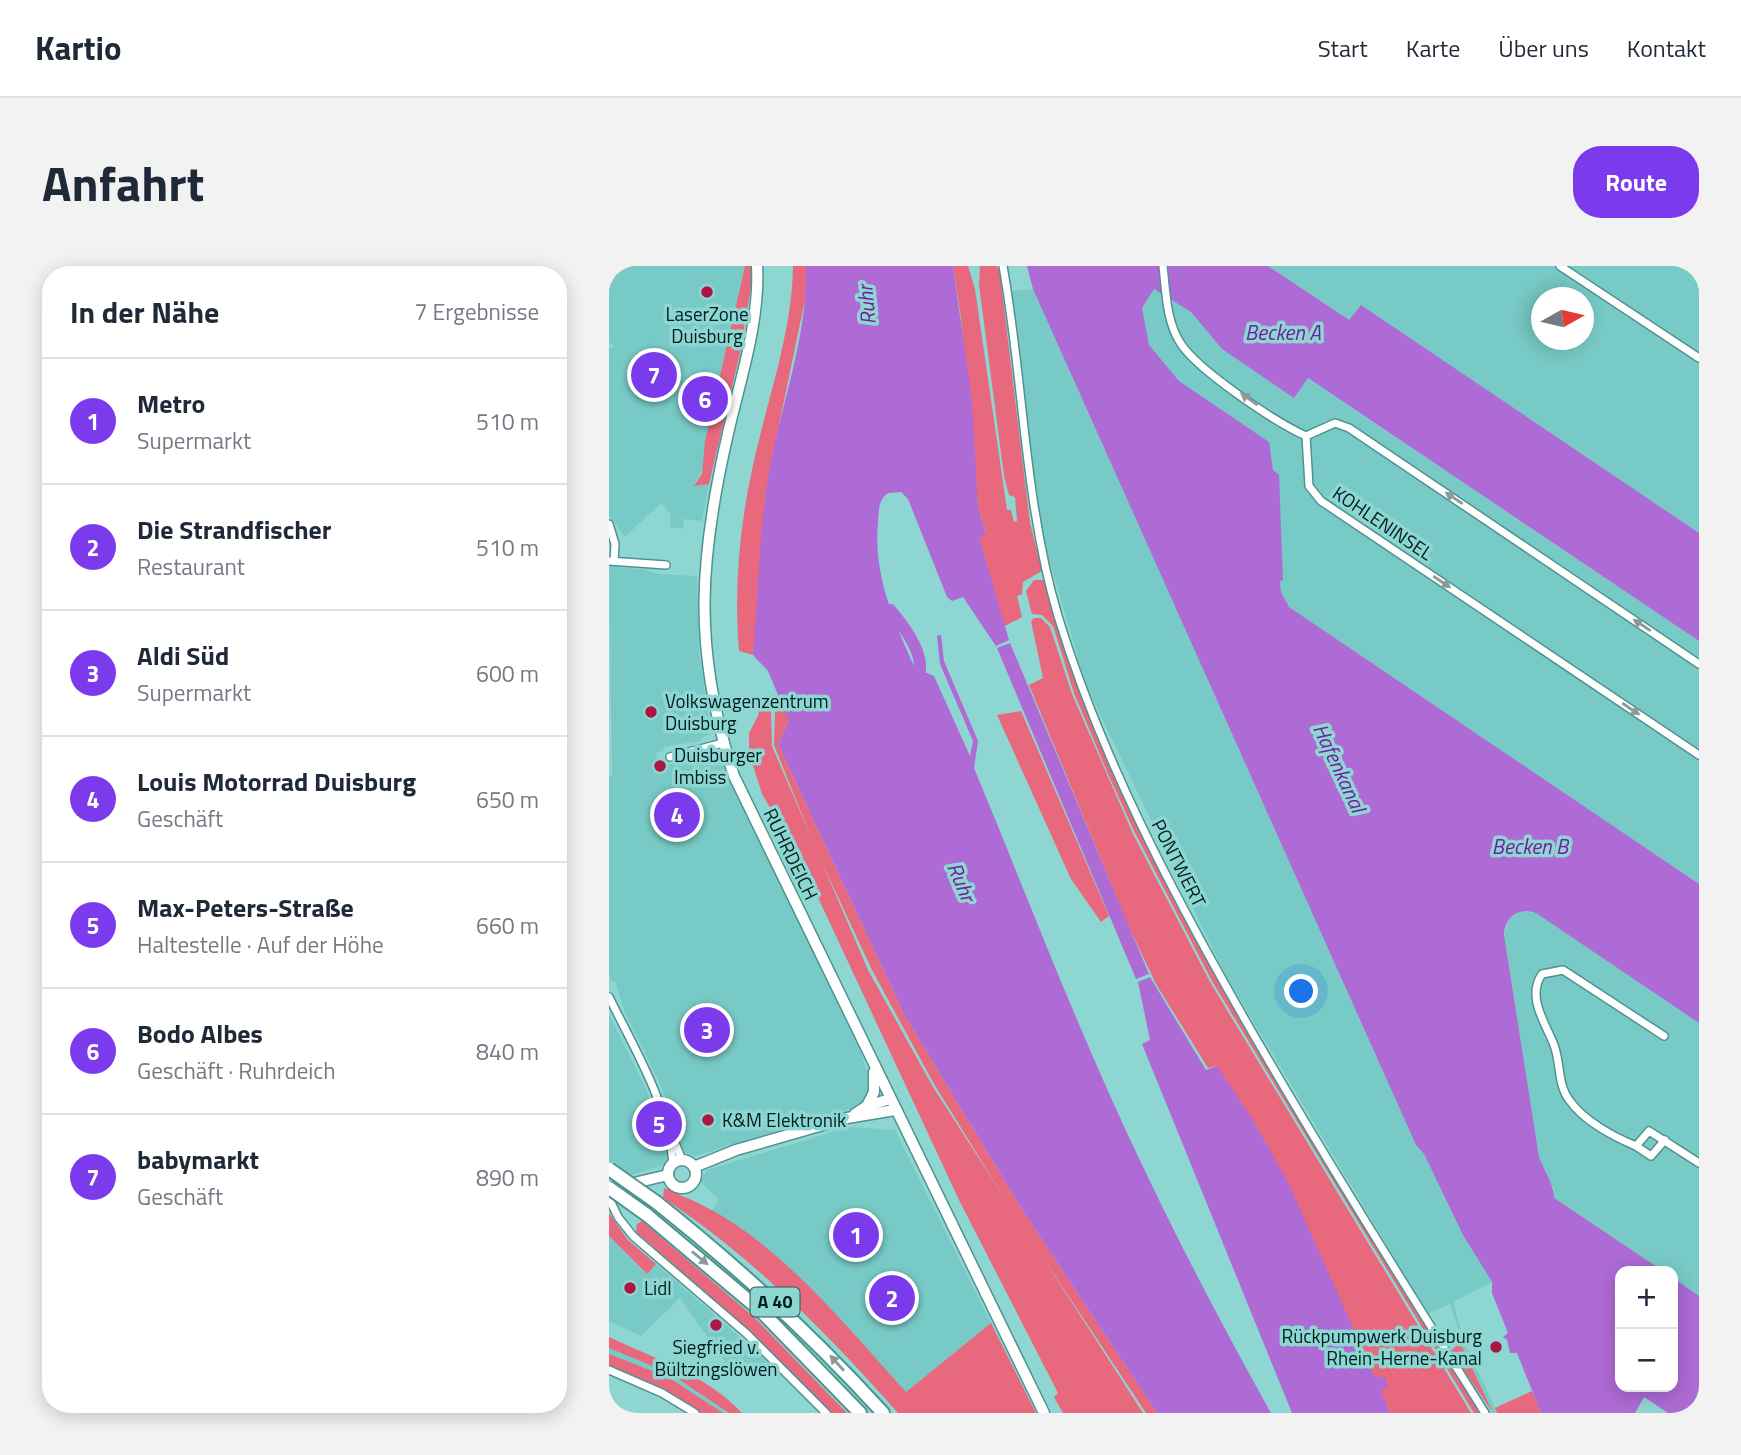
<!DOCTYPE html>
<html lang="de">
<head>
<meta charset="utf-8">
<style>
  :root { --surface:#fff; --page:#f2f2f3; --text:#1f2937; --muted:#747a83; --line:#e0e1e3; --accent:#7c3aed }
  body { margin:0; font-family:"Titillium Web",sans-serif; background:var(--page); color:var(--text) }
  .controls { position:absolute; right:21px; bottom:21px; display:grid; overflow:hidden; border-radius:14px; box-shadow:0 4px 18px #0003 }
  .controls button { width:63px; height:63px; display:grid; place-items:center; padding:0; border:0; border-bottom:2px solid var(--line); background:var(--surface); color:var(--text); font:35px sans-serif }
  .compass { position:absolute; left:922px; top:21px; width:63px; height:63px; border-radius:50%; background:var(--surface); box-shadow:0 4px 18px #0003; rotate:82deg }
  .you { position:absolute; left:693px; top:726px; width:24px; height:24px; margin:-18px; border:5px solid #fff; border-radius:50%; background:#1a73e8; box-shadow:0 0 0 10px #1a73e833 }
  .badge { display:grid; place-items:center; width:46px; height:46px; border-radius:50%; background:var(--accent); color:#fff; font-size:23px; font-weight:700 }
  .pin { position:absolute; translate:-50% -50%; border:4px solid #fff; box-shadow:0 2px 7px #0006 }
  .list { margin:0; padding:0; list-style:none }
  h2 { display:flex; justify-content:space-between; align-items:center; height:91px; margin:0; padding:0 28px; font-size:30px }
  h2 small { font-size:23px; font-weight:400; color:var(--muted) }
  .list li { display:grid; grid-template-columns:46px 1fr auto; gap:21px; align-items:center; box-sizing:border-box; height:126px; padding:0 28px; border-top:2px solid var(--line) }
  .list b { display:block; font-size:26px; white-space:nowrap }
  .list p { margin:0; font-size:23px; white-space:nowrap; color:var(--muted) }
  .list em { font-size:23px; font-style:normal; color:var(--muted) }
  .map { position:relative; flex:none; width:1090px; height:1147px; overflow:hidden; border-radius:28px }
  header { display:flex; align-items:center; gap:42px; box-sizing:border-box; height:98px; padding:0 35px; background:var(--surface); border-bottom:2px solid var(--line) }
  header strong { font-size:33px }
  nav { display:flex; gap:38px; margin-inline-start:auto; font-size:24px }
  .intro { display:flex; align-items:center; justify-content:space-between; box-sizing:border-box; height:168px; padding:0 42px }
  h1 { margin:0; font-size:49px }
  .button { padding:18px 32px; border-radius:28px; background:var(--accent); color:#fff; font-size:24px; font-weight:700 }
  main { display:flex; gap:42px; padding:0 42px }
  aside { flex:1; background:var(--surface); border-radius:28px; box-shadow:0 4px 18px #0003 }
  .map>svg:first-child { display:block }
  .built { fill:#78cac6; fill-rule:evenodd }
  .green { fill:#e8697e }
  .water { fill:#ae6ad5 }
  .lines { fill:none; stroke-linecap:round; stroke-linejoin:round }
  .river { stroke:#ae6ad5; stroke-width:12 }
  .street-casing { stroke:#4d9390; stroke-width:10 }
  .secondary-casing { stroke:#4d9390; stroke-width:13 }
  .highway-casing { stroke:#4d9390; stroke-width:16 }
  .street { stroke:#fff; stroke-width:7 }
  .secondary { stroke:#fff; stroke-width:10 }
  .highway { stroke:#fff; stroke-width:12 }
  .highway-bridge-casing { stroke:#4d9390; stroke-width:16; stroke-linecap:butt }
  .highway-bridge { stroke:#fff; stroke-width:12 }
  .oneway { fill:#8d9a9a }
  .poi-dot { fill:#ab1642; stroke:#8ed6d2; stroke-width:2.5 }
  .labels { text-anchor:middle; stroke-width:7; stroke-linejoin:round; paint-order:stroke }
  .shield { fill:#8ed6d2; stroke:#2b5654; stroke-width:2 }
  .shield-label { font-size:18px; font-weight:bold; fill:#011f1e }
  .poi-label { font-size:19px; fill:#011f1e; stroke:#8ed6d2; text-anchor:start }
  .street-label { font-size:19px; fill:#011f1e; stroke:#8ed6d2 }
  .water-label { font-size:21px; font-style:italic; fill:#751c9e; stroke:#8ed6d2 }
</style>
</head>
<body>
<header>
<strong>Kartio</strong>
<nav><a>Start</a><a>Karte</a><a>Über uns</a><a>Kontakt</a></nav>
</header>
<div class="intro"><h1>Anfahrt</h1><a class="button">Route</a></div>
<main>
<aside>
<h2>In der Nähe<small>7 Ergebnisse</small></h2>
<ul class="list">
<li><span class="badge">1</span><div><b>Metro</b><p>Supermarkt</p></div><em>510 m</em></li>
<li><span class="badge">2</span><div><b>Die Strandfischer</b><p>Restaurant</p></div><em>510 m</em></li>
<li><span class="badge">3</span><div><b>Aldi Süd</b><p>Supermarkt</p></div><em>600 m</em></li>
<li><span class="badge">4</span><div><b>Louis Motorrad Duisburg</b><p>Geschäft</p></div><em>650 m</em></li>
<li><span class="badge">5</span><div><b>Max-Peters-Straße</b><p>Haltestelle · Auf der Höhe</p></div><em>660 m</em></li>
<li><span class="badge">6</span><div><b>Bodo Albes</b><p>Geschäft · Ruhrdeich</p></div><em>840 m</em></li>
<li><span class="badge">7</span><div><b>babymarkt</b><p>Geschäft</p></div><em>890 m</em></li>
</ul>
</aside>
<div class="map">
<svg width="1090" height="1147" viewBox="0 0 1090 1147">
  <rect width="100%" height="100%" fill="#8ed6d2"/>
  <g class="built">
    <polygon points="0,0 136,0 96,175 95,201 85,219 100,218 93,255 75,253 74,263 61,261 62,249 52,237 16,271 0,249 0,83 6,80 0,77"/>
    <path d="M659 0H1090V267L752 39 740 54ZM932 32H974V74H932Z"/>
    <polygon points="424,23 807,879 815,888 854,969 883,1016 844,1036 855,1075 888,1147 884,1147 859,1095 841,1038 819,1048 616,708 477,419 429,255 402,25"/>
    <polygon points="545,23 582,46 613,83 686,131 698,112 1090,375 1090,618 680,341 672,326 671,314 674,314 659,176 570,115 540,79 532,42"/>
    <polygon points="0,300 38,304 48,308 88,310 90,386 102,466 90,475 54,481 55,484 47,487 50,503 86,489 104,487 114,494 250,780 261,817 257,831 244,842 86,890 75,886 53,822 15,744 6,715 2,716 0,709 0,509 3,509"/>
    <polygon points="913,645 927,647 1090,757 1090,1031 1064,1013 1064,1005 1053,1005 945,932 945,922 937,911 930,891 895,669 901,652"/>
    <polygon points="0,748 37,823 59,889 55,899 22,909 0,895"/>
    <polygon points="240,861 286,864 382,1057 297,1126 233,1055 158,983 103,945 110,933 91,916 98,904"/>
    <polygon points="0,970 37,1008 47,998 163,1099 128,1113 71,1032 32,1070 0,1055"/>
    <polygon points="0,1082 60,1107 120,1147 114,1147 59,1111 0,1088"/>
  </g>
  <g class="green">
    <polygon points="136,0 143,0 144,9 131,87 100,218 85,220 93,208 96,175"/>
    <path d="M184 0H197L198 24 160 207 144 389 130 385C125 324 130 264 143 204 157 137 183 69 184 0Z"/>
    <polygon points="344,0 359,0 366,23 398,244 402,244 405,256 408,255 406,231 400,229 395,210 370,19 371,0 388,0 391,8 421,257 433,305 414,316 413,328 408,330 413,351 394,361 369,271 377,267 369,241 352,52"/>
    <path d="M425 314H435C467 427 514 533 568 637L872 1147H865L603 715 526 567 499 508 465 427 444 360 433 349 423 348 417 325Z"/>
    <polygon points="425,352 432,352 441,361 463,428 524,568 601,716 862,1147 781,1147 608,800 599,802 547,718 519,659 420,419 434,412 422,355"/>
    <polygon points="156,431 162,446 163,480 259,704 324,821 534,1147 454,1147 445,1131 449,1127 351,936 192,595 153,528 140,487 140,467 150,448 145,436"/>
    <polygon points="175,442 180,455 169,478 296,750 416,948 548,1147 537,1147 407,951 325,818 263,704 208,586 165,479 166,446"/>
    <polygon points="412,445 500,650 492,656 462,613 388,449"/>
    <path d="M55 922C61 923 67 927 73 930 162 965 235 1058 297 1126L382 1057 427 1147H289C219 1068 143 990 54 932Z"/>
    <polygon points="0,947 19,974 47,998 38,1008 0,970"/>
    <polygon points="33,955 146,1052 238,1147 222,1147 144,1068 27,966 28,958"/>
    <path d="M0 1071C46 1093 98 1109 133 1147H120L60 1107 0 1082Z"/>
    <polygon points="851,1076 884,1147 842,1085"/>
    <polygon points="0,1088 59,1111 114,1147 92,1147 49,1122 0,1101"/>
    <polygon points="923,1125 932,1147 888,1147 886,1142"/>
  </g>
  <g class="water">
    <path d="M197 0H344L363 135 369 241 377 268 370 271 400 374 387 380 354 331 343 335 338 331 299 233 292 226 279 227C269 234 270 245 269 256 264 309 285 355 306 402L325 410 361 490 364 475 331 398 328 370 332 369 335 395 369 475 365 502C421 637 473 775 537 907 576 989 618 1068 662 1147H548L416 948 296 750 169 478 180 455 159 405 144 389C149 329 150 266 160 206 172 138 199 70 197 0Z"/>
    <path d="M418 0H659L740 54 752 39 1090 267V375L699 112 685 132 613 83 582 46 545 23 533 42 540 79 570 115 660 176 664 204 670 209 674 314 671 315 672 326 680 341 1090 618V757L927 647C909 641 896 651 895 669L930 891C935 905 945 918 945 932L1054 1005H1011V1121H1064V1012L1090 1030V1147H1059L1035 1131 1026 1147H932L908 1087H901L898 1074 894 1071 899 1067 883 1027V1016L854 969 815 888 807 879 424 23Z"/>
    <polygon points="401,377 540,708 527,713 388,382"/>
    <polygon points="541,711 597,804 608,800 642,851 679,916 766,1111 776,1111 779,1120 772,1125 781,1147 683,1147 533,778 541,774 529,716"/>
  </g>
  <g class="lines">
    <path class="river" d="M281 344C293 358 313 384 311 404"/>
    <defs>
      <g id="street">
        <path d="M394 0C415 117 415 236 449 350 492 491 562 624 635 752 712 886 794 1016 876 1147"/>
        <path d="M554 0C557 25 557 56 572 78 590 105 666 156 697 170"/>
        <polyline points="951,0 1090,92"/>
        <polyline points="697,170 700,220 712,235 1090,489"/>
        <polyline points="697,170 726,157 740,162 1090,398"/>
        <polyline points="0,258 6,278 5,295"/>
        <polyline points="0,295 57,299"/>
        <polyline points="61,491 114,477"/>
        <path d="M0 731C26 784 59 837 64 897"/>
        <polyline points="62,867 73,894"/>
        <polyline points="1056,874 1042,890 1027,880 1040,865 1090,897"/>
        <path d="M1027 880C1005 871 975 855 961 835 948 819 952 797 945 779 937 758 917 731 933 708L954 704 1055 770"/>
        <polyline points="0,932 9,951 24,970 138,1068 217,1147"/>
        <polyline points="0,1104 53,1127 86,1147"/>
      </g>
      <g id="secondary">
        <path d="M148 0C151 54 132 111 120 163 90 291 83 384 125 510L435 1147"/>
        <polyline points="258,840 265,826 265,806"/>
        <polyline points="246,848 258,840 281,833"/>
        <circle cx="73" cy="908" r="14"/>
        <polyline points="85,901 127,884 238,852 286,844"/>
        <polyline points="0,923 59,909"/>
      </g>
      <g id="highway">
        <path d="M47 936C129 1001 204 1070 274 1147"/>
        <polyline points="38,949 152,1045 251,1147"/>
      </g>
    </defs>
    <use href="#street" class="street-casing"/>
    <use href="#secondary" class="secondary-casing"/>
    <use href="#highway" class="highway-casing"/>
    <use href="#street" class="street"/>
    <use href="#secondary" class="secondary"/>
    <use href="#highway" class="highway"/>
    <defs>
      <g id="highway-bridge">
        <polyline points="0,903 47,936"/>
        <polyline points="0,922 38,949"/>
      </g>
    </defs>
    <use href="#highway-bridge" class="highway-bridge-casing"/>
    <use href="#highway-bridge" class="highway-bridge"/>
  </g>
  <defs><path id="oneway-solid" d="M-6-.8H1V-3.2L6.5 0L1 3.2V.8H-6Z" transform="scale(1.75)"/></defs>
  <g class="oneway">
    <use href="#oneway-solid" transform="translate(640 133) rotate(-144)"/>
    <use href="#oneway-solid" transform="translate(845 232) rotate(-146)"/>
    <use href="#oneway-solid" transform="translate(833 316) rotate(34)"/>
    <use href="#oneway-solid" transform="translate(1033 359) rotate(-146)"/>
    <use href="#oneway-solid" transform="translate(1022 443) rotate(34)"/>
    <use href="#oneway-solid" transform="translate(91 992) rotate(39)"/>
    <use href="#oneway-solid" transform="translate(228 1097) rotate(-132)"/>
  </g>
  <g class="poi-dot">
    <circle cx="98" cy="26" r="7"/>
    <circle cx="42" cy="446" r="7"/>
    <circle cx="51" cy="500" r="7"/>
    <circle cx="99" cy="854" r="7"/>
    <circle cx="21" cy="1022" r="7"/>
    <circle cx="107" cy="1059" r="7"/>
    <circle cx="887" cy="1081" r="7"/>
  </g>
  <g class="labels">
    <rect class="shield" x="141.5" y="1021.5" width="49" height="29" rx="5"/>
    <g class="shield-label">
      <text x="166" y="1042">A 40</text>
    </g>
    <g class="poi-label">
      <text x="98" y="55" text-anchor="middle">LaserZone<tspan x="98" dy="22">Duisburg</tspan></text>
      <text x="56" y="442">Volkswagenzentrum<tspan x="56" dy="22">Duisburg</tspan></text>
      <text x="65" y="496">Duisburger<tspan x="65" dy="22">Imbiss</tspan></text>
      <text x="113" y="861">K&amp;M Elektronik</text>
      <text x="35" y="1029">Lidl</text>
      <text x="873" y="1077" text-anchor="end">Rückpumpwerk Duisburg<tspan x="873" dy="22">Rhein-Herne-Kanal</tspan></text>
      <text x="107" y="1088" text-anchor="middle">Siegfried v.<tspan x="107" dy="22">Bültzingslöwen</tspan></text>
    </g>
    <g class="street-label">
      <text transform="translate(774 257) rotate(34)" y="7">KOHLENINSEL</text>
      <text transform="translate(182 588) rotate(64)" y="7">RUHRDEICH</text>
      <text transform="translate(570 597) rotate(63)" y="7">PONTWERT</text>
    </g>
    <g class="water-label">
      <text transform="translate(258 39) rotate(-95)" y="7">Ruhr</text>
      <text x="674" y="74">Becken A</text>
      <text transform="translate(730 502) rotate(65)" y="7">Hafenkanal</text>
      <text x="921" y="588">Becken B</text>
      <text transform="translate(352 616) rotate(67)" y="7">Ruhr</text>
    </g>
  </g>
</svg>
<div class="controls">
<button>+</button>
<button>−</button>
</div>
<svg class="compass" viewBox="-18 -18 36 36"><path d="M0-13l5 13h-10z" fill="#e53935"/><path d="M0 13l5-13h-10z" fill="#747a83"/></svg>
<div class="you"></div>
<div class="pin badge" style="left:247px;top:969px">1</div>
<div class="pin badge" style="left:283px;top:1032px">2</div>
<div class="pin badge" style="left:98px;top:764px">3</div>
<div class="pin badge" style="left:68px;top:549px">4</div>
<div class="pin badge" style="left:50px;top:858px">5</div>
<div class="pin badge" style="left:96px;top:133px">6</div>
<div class="pin badge" style="left:45px;top:109px">7</div>
</div>
</main>
</body>
</html>
